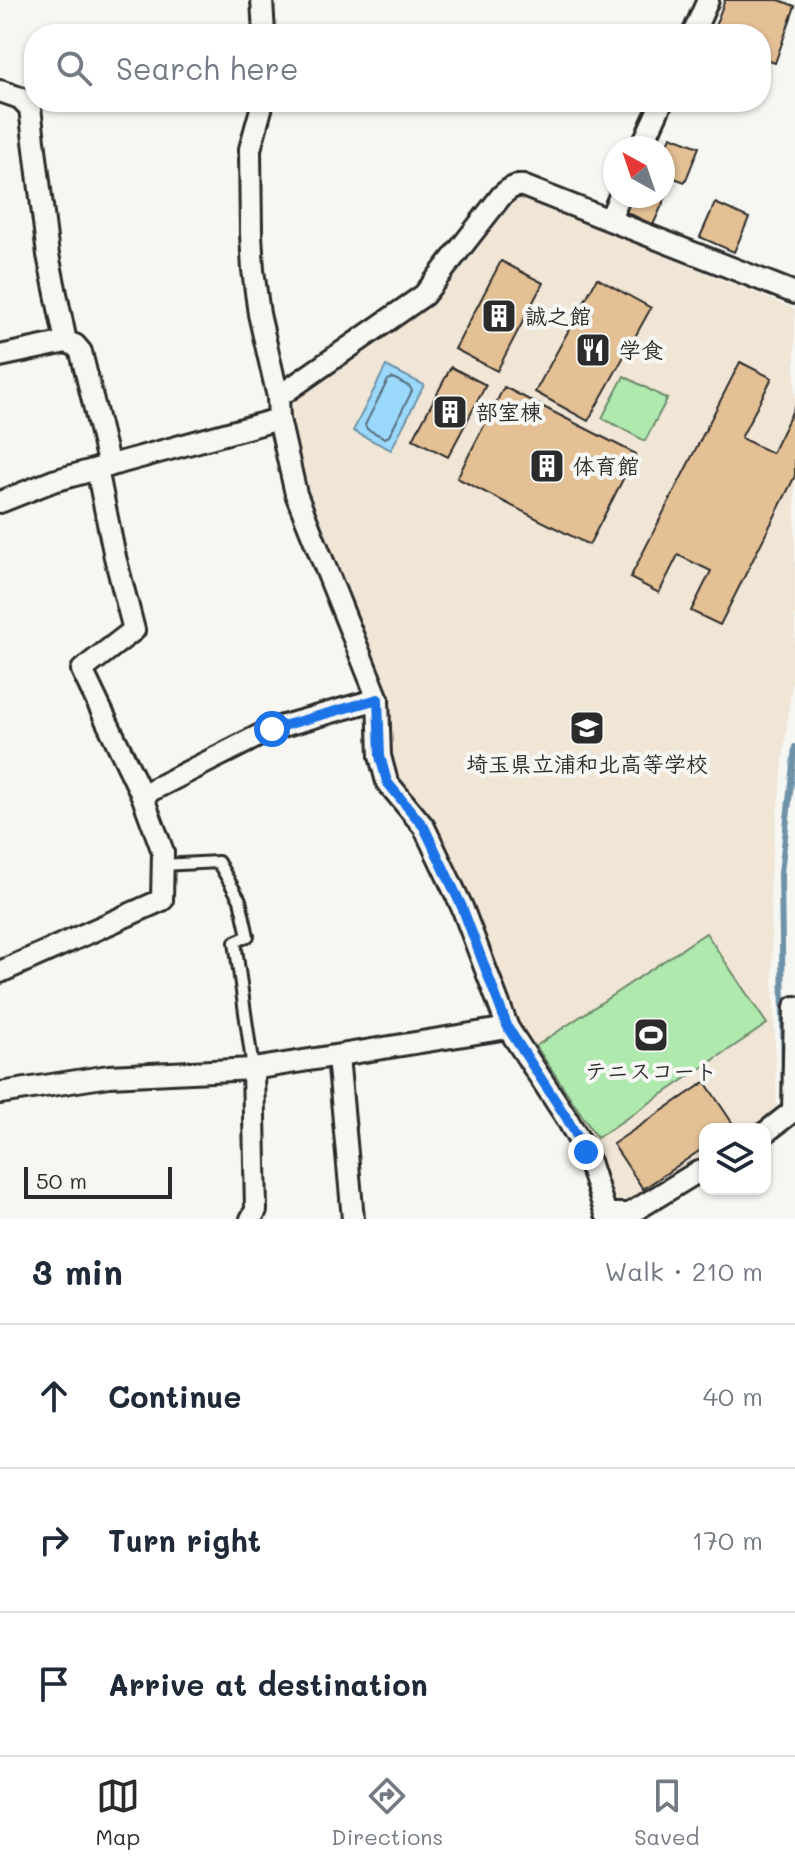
<!DOCTYPE html>
<html lang="en">
<head>
<meta charset="utf-8">
<style>
  :root { --surface:#fff; --page:#f2f2f3; --text:#1f2937; --muted:#747a83; --line:#e0e1e3; --accent:#2b2b2b }
  body { margin:0; font-family:Mali,"Klee One",sans-serif; background:var(--page); color:var(--text) }
  .controls { position:absolute; right:24px; bottom:24px; display:grid; overflow:hidden; border-radius:16px; box-shadow:0 2px 6px #0004 }
  .controls button { width:72px; height:72px; display:grid; place-items:center; padding:0; border:0; border-bottom:2px solid var(--line); background:var(--surface); color:var(--text); font:40px sans-serif }
  .compass { position:absolute; left:603px; top:136px; width:72px; height:72px; border-radius:50%; background:var(--surface); box-shadow:0 2px 6px #0004; rotate:320deg }
  .scale { position:absolute; left:24px; bottom:20px; width:148px; box-sizing:border-box; padding-left:8px; border:4px solid #2b2b2b; border-top:0; font-size:22px; line-height:28px; white-space:nowrap; color:#2b2b2b; -webkit-text-stroke:6px #f6f6f2; paint-order:stroke }
  .stop { position:absolute; width:24px; height:24px; margin:-18px; border:6px solid #1a73e8; border-radius:50%; background:#fff }
  .stop.end { background:#1a73e8; border-color:#fff; box-shadow:0 2px 8px #0008 }
  .list { margin:0; padding:0; list-style:none }
  h2 { display:flex; justify-content:space-between; align-items:center; height:104px; margin:0; padding:0 32px; font-size:34px }
  h2 small { font-size:26px; font-weight:400; color:var(--muted) }
  .list li { display:grid; grid-template-columns:52px 1fr auto; gap:24px; align-items:center; box-sizing:border-box; height:144px; padding:0 32px; border-top:2px solid var(--line) }
  .list b { display:block; font-size:30px; white-space:nowrap }
  .list em { font-size:26px; font-style:normal; color:var(--muted) }
  .icon { flex:none; width:44px; height:44px; fill:none; stroke:currentColor; stroke-width:2; stroke-linecap:round; stroke-linejoin:round }
  .map { position:relative; flex:none; width:795px; height:1219px; overflow:hidden }
  .search { position:absolute; background:var(--surface); box-shadow:0 2px 6px #0004; left:24px; right:24px; top:24px; height:88px; display:flex; align-items:center; gap:20px; box-sizing:border-box; padding:0 28px; border-radius:32px; color:var(--muted); font-size:30px }
  .sheet { height:536px; background:var(--surface) }
  nav { display:flex; justify-content:space-around; align-items:center; box-sizing:border-box; height:112px; border-top:2px solid var(--line); background:var(--surface); font-size:22px; color:var(--muted) }
  nav a { display:grid; justify-items:center; gap:4px }
  nav .on { color:var(--accent) }
  .map>svg:first-child { display:block }
  .built { fill:#f1e6d6 }
  .green { fill:#afe9ae; stroke:#6d8a6c; stroke-width:2 }
  .water { fill:#9bd9fc; stroke:#6e93a8; stroke-width:2 }
  .lines { fill:none; stroke-linecap:round; stroke-linejoin:round }
  .shore { stroke:#58717f; stroke-width:2 }
  .stream { stroke:#6e93a8; stroke-width:6 }
  .building { fill:#e4c095; stroke:#2b2b2b; stroke-width:2 }
  .service-casing { stroke:#2b2b2b; stroke-width:16 }
  .minor-casing { stroke:#2b2b2b; stroke-width:26 }
  .service { stroke:#f6f6f2; stroke-width:10 }
  .minor { stroke:#f6f6f2; stroke-width:20 }
  .route { stroke:#1a73e8; stroke-width:10 }
  .labels { text-anchor:middle; stroke-width:8; stroke-linejoin:round; paint-order:stroke }
  .poi-label { font-size:22px; font-weight:bold; fill:#2b2b2b; stroke:#f6f6f2; text-anchor:start }
</style>
</head>
<body>
<div class="map">
<svg width="795" height="1219" viewBox="0 0 795 1219">
  <rect width="100%" height="100%" fill="#f6f6f2"/>
  <filter id="ink" filterUnits="userSpaceOnUse"><feTurbulence type="fractalNoise" baseFrequency=".0125" numOctaves="2"/><feDisplacementMap in="SourceGraphic" scale="16" xChannelSelector="R" yChannelSelector="G"/><feConvolveMatrix kernelMatrix="1 2 1 2 8 2 1 2 1" color-interpolation-filters="sRGB"/></filter>
  <g filter="url(#ink)">
    <polygon class="built" points="520,197 795,309 795,656 770,876 777,1109 752,1129 705,1129 705,1160 622,1207 607,1196 516,1026 394,778 388,755 388,701 302,490 286,421 299,394 431,303 507,202"/>
    <g class="green">
      <polygon points="624,376 667,399 645,441 602,418"/>
      <polygon points="706,933 767,1024 597,1138 536,1046"/>
    </g>
    <polygon class="water" points="386,366 424,385 391,450 353,431"/>
    <g class="lines">
      <polygon class="shore" points="393,378 410,387 412,391 389,436 385,438 367,429 365,425 388,380"/>
      <polyline class="stream" points="784,1088 781,873 795,747"/>
    </g>
    <g class="building">
      <polygon points="725,0 779,0 795,6 775,63 761,58 761,34 712,34"/>
      <polygon points="671,136 699,147 685,182 663,174 663,158"/>
      <polygon points="663,187 669,190 653,225 622,210 628,196 663,196"/>
      <polygon points="715,203 749,218 734,252 700,237"/>
      <polygon points="501,261 543,283 497,371 455,349"/>
      <polygon points="597,278 651,308 588,421 535,392"/>
      <polygon points="740,362 772,378 741,438 772,453 795,406 795,476 720,625 691,611 711,571 678,555 659,593 630,578"/>
      <polygon points="451,367 486,385 448,457 413,439"/>
      <polygon points="504,387 636,454 589,545 457,478"/>
      <polygon points="705,1082 735,1127 732,1129 705,1129 705,1147 643,1189 613,1144"/>
    </g>
    <g class="lines">
      <defs>
        <polyline id="service" points="162,865 218,862 240,900 248,936 235,942 253,1069"/>
        <g id="minor">
          <polyline points="262,0 264,34"/>
          <polyline points="693,34 708,0"/>
          <polyline points="0,91 20,98 30,108 48,255 66,342 0,356"/>
          <polyline points="263,102 250,149 251,234 253,270 259,314 278,397 279,419 296,494 378,699 380,756 387,782 424,827 462,907 508,1028 566,1117 586,1152 606,1214 629,1214 696,1173 705,1170"/>
          <polyline points="641,148 662,102"/>
          <polyline points="610,219 620,196"/>
          <polyline points="66,342 75,345 81,352 109,466"/>
          <path d="M278 397 424 295 502 195C509 189 514 185 523 186L795 293"/>
          <polyline points="0,502 53,481 279,419"/>
          <polyline points="142,795 272,729 378,699"/>
          <polyline points="0,972 162,900 163,852 142,795 82,670 134,630 115,557 97,469"/>
          <polyline points="338,1056 353,1219"/>
          <polyline points="0,1093 109,1076 253,1069 508,1028"/>
          <polyline points="765,1133 793,1111 795,1007"/>
          <polyline points="251,1219 256,1210 253,1069"/>
        </g>
      </defs>
      <use href="#service" class="service-casing"/>
      <use href="#minor" class="minor-casing"/>
      <use href="#service" class="service"/>
      <use href="#minor" class="minor"/>
    </g>
  </g>
  <g class="lines" filter="url(#ink)">
    <polyline class="route" points="272,729 378,699 380,756 387,782 424,827 462,907 508,1028 566,1117 586,1152"/>
  </g>
  <defs>
    <symbol id="building-square" viewBox="-11 -11 22 22"><rect x="-9" y="-9" width="18" height="18" rx="4" fill="#2b2b2b" stroke="#f6f6f2"/><path d="M-4-6H4V6H1V3H-1V6H-4ZM-2.5-4.3h1.7v1.8h-1.7ZM.8-4.3h1.7v1.8H.8ZM-2.5-1h1.7V.8h-1.7ZM.8-1h1.7V.8H.8Z" fill="#fff"/></symbol>
    <symbol id="restaurant-square" viewBox="-11 -11 22 22"><rect x="-9" y="-9" width="18" height="18" rx="4" fill="#2b2b2b" stroke="#f6f6f2"/><path d="M-5-6h1v4h1v-4h1v4h1v-4h1v5L-1.5 .5V6h-2V.5L-5-1ZM5-6V6H3V1.5H1.5Q1.5-4 5-6Z" fill="#fff"/></symbol>
    <symbol id="school-square" viewBox="-11 -11 22 22"><rect x="-9" y="-9" width="18" height="18" rx="4" fill="#2b2b2b" stroke="#f6f6f2"/><path d="M0-5L7-2L0 1L-7-2ZM-4 1L0 2.5L4 1V4Q0 6-4 4Z" fill="#fff"/></symbol>
    <symbol id="stadium-square" viewBox="-11 -11 22 22"><rect x="-9" y="-9" width="18" height="18" rx="4" fill="#2b2b2b" stroke="#f6f6f2"/><path d="M0-5a6.5 5 0 1 0 0 10a6.5 5 0 1 0 0-10ZM-3.5-1.8h7v3.6h-7Z" fill="#fff"/></symbol>
  </defs>
  <g fill-rule="evenodd">
    <use href="#building-square" x="479" y="296" width="40" height="40"/>
    <use href="#restaurant-square" x="573" y="330" width="40" height="40"/>
    <use href="#building-square" x="430" y="392" width="40" height="40"/>
    <use href="#building-square" x="527" y="446" width="40" height="40"/>
    <use href="#school-square" x="567" y="708" width="40" height="40"/>
    <use href="#stadium-square" x="631" y="1015" width="40" height="40"/>
  </g>
  <g class="labels">
    <g class="poi-label">
      <text x="525" y="324">誠之館</text>
      <text x="619" y="358">学食</text>
      <text x="476" y="420">部室棟</text>
      <text x="573" y="474">体育館</text>
      <text x="587" y="772" text-anchor="middle">埼玉県立浦和北高等学校</text>
      <text x="651" y="1079" text-anchor="middle">テニスコート</text>
    </g>
  </g>
</svg>
<div class="controls">
<button><svg class="icon" aria-label="layers" viewBox="0 0 24 24"><path d="M12 4l9 5-9 5-9-5zM3 14l9 5 9-5"/></svg></button>
</div>
<svg class="compass" viewBox="-18 -18 36 36"><path d="M0-13l5 13h-10z" fill="#e53935"/><path d="M0 13l5-13h-10z" fill="#747a83"/></svg>
<div class="scale">50 m</div>
<div class="stop" style="left:272px;top:729px"></div>
<div class="stop end" style="left:586px;top:1152px"></div>
<div class="search"><svg class="icon" aria-label="search" viewBox="0 0 24 24"><circle cx="10" cy="10" r="6"/><path d="M15 15l6 6"/></svg>Search here</div>
</div>
<section class="sheet">
<h2>3 min<small>Walk · 210 m</small></h2>
<ul class="list">
<li><svg class="icon" aria-label="ahead" viewBox="0 0 24 24"><path d="M12 20V5M6 11l6-6 6 6"/></svg><div><b>Continue</b></div><em>40 m</em></li>
<li><svg class="icon" aria-label="right" viewBox="0 0 24 24"><path d="M7 20v-9h11M14 6l5 5-5 5"/></svg><div><b>Turn right</b></div><em>170 m</em></li>
<li><svg class="icon" aria-label="arrive" viewBox="0 0 24 24"><path d="M6 21V4h12l-3 4 3 4H6"/></svg><div><b>Arrive at destination</b></div></li>
</ul>
</section>
<nav>
<a class="on"><svg class="icon" aria-label="map" viewBox="0 0 24 24"><path d="M3 6l6-2 6 2 6-2v14l-6 2-6-2-6 2zM9 4v14M15 6v14"/></svg>Map</a>
<a><svg class="icon" aria-label="directions" viewBox="0 0 24 24"><path d="M12 3l9 9-9 9-9-9zM9 14v-3h6M13 9l2 2-2 2"/></svg>Directions</a>
<a><svg class="icon" aria-label="saved" viewBox="0 0 24 24"><path d="M7 4h10v16l-5-4-5 4z"/></svg>Saved</a>
</nav>
</body>
</html>
